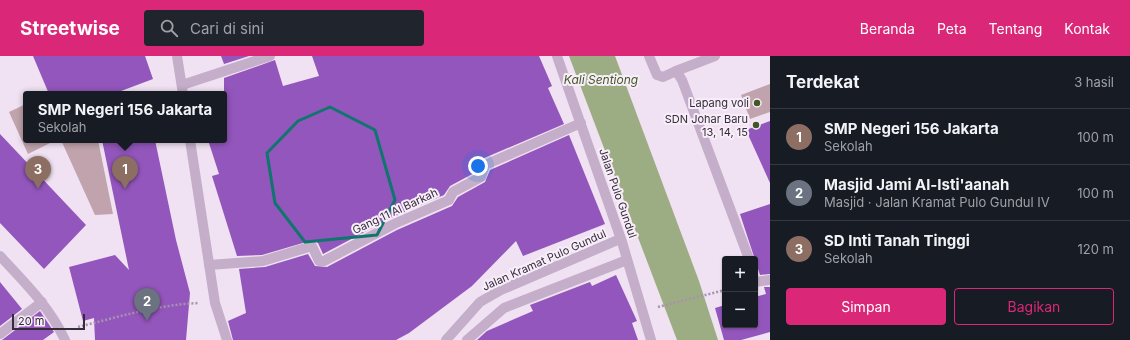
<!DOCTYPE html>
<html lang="id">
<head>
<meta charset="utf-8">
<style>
  :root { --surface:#171b24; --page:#20242c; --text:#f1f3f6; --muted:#9ea1a6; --line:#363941; --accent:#db2777 }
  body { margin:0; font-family:Inter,sans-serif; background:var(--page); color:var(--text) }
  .controls { position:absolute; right:12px; bottom:12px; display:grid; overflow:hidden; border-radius:4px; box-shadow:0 1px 3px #0004 }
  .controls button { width:36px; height:36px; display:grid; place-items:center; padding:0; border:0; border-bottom:1px solid var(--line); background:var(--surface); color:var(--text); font:20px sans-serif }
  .scale { position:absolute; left:12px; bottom:10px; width:73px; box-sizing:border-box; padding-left:4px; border:2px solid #352c39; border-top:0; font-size:11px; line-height:14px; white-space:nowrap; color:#352c39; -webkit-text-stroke:3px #f8eefa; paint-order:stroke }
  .you { position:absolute; left:478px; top:110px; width:14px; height:14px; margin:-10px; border:3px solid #fff; border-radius:50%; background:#1a73e8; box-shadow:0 0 0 6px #1a73e833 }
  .badge { display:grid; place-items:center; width:26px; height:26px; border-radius:50%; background:var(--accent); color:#fff; font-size:13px; font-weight:700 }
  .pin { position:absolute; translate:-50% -33px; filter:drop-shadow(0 1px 2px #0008) }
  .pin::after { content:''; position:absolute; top:21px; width:14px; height:12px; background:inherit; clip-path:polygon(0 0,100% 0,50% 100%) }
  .popup { position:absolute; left:23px; top:35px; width:204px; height:52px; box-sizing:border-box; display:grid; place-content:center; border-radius:4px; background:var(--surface); filter:drop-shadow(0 1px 3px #0005); font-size:13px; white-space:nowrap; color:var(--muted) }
  .popup b { font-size:15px; color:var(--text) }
  .popup::after { content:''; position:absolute; left:50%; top:100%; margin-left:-8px; border:8px solid transparent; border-top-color:var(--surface) }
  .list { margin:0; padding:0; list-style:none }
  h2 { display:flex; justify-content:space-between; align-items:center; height:52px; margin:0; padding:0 16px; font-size:17px }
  h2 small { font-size:13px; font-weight:400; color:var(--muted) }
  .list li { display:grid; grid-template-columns:26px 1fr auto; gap:12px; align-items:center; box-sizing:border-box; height:56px; padding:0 16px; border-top:1px solid var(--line) }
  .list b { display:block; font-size:15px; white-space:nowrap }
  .list p { margin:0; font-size:13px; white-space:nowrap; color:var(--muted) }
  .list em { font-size:13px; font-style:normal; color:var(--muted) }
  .actions { display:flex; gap:8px; padding:12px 16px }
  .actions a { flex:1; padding:9px 0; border:1px solid var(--accent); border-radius:4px; text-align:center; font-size:14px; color:var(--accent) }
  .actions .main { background:var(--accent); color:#fff }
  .icon { flex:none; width:22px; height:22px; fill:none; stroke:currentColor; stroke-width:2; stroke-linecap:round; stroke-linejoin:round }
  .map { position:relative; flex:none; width:770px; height:284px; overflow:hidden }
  header { display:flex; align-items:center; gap:24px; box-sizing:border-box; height:56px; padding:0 20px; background:var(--accent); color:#fff }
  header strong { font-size:19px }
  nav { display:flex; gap:22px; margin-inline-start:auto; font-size:14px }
  .search { width:280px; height:36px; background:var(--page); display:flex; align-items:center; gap:10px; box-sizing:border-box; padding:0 14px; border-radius:4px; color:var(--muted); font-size:15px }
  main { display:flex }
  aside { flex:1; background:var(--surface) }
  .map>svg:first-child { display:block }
  .green { fill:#c0a3ac }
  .water { fill:#9cad83 }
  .building { fill:#9356bc }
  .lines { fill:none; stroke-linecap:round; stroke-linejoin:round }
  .path { stroke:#a892ae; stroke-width:2.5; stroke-dasharray:2 2; stroke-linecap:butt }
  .minor { stroke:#c4aec9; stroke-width:10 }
  .marked { fill:none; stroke:#0f766e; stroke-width:3; stroke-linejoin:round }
  .poi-dot { fill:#425725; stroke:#f8eefa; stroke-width:1.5 }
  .labels { text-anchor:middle; stroke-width:4; stroke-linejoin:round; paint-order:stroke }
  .poi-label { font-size:11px; fill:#352c39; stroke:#f8eefa; text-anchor:end }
  .street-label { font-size:11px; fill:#352c39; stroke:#f8eefa }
  .water-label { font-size:12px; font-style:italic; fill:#425725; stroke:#f8eefa }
</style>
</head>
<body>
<header>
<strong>Streetwise</strong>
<div class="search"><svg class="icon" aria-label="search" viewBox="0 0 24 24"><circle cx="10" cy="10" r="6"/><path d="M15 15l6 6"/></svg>Cari di sini</div>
<nav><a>Beranda</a><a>Peta</a><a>Tentang</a><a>Kontak</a></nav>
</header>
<main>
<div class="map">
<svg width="770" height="284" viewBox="0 0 770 284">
  <rect width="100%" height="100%" fill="#f0e2f2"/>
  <g class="green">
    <polygon points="770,28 770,56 750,63 741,39"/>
    <polygon points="26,48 26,84 49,84 50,87 28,98 9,56"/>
    <polygon points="61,84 98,84 113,158 95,159"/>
  </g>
  <polygon class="water" points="569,0 615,0 699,225 718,284 677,284"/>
  <g class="building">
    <polygon points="33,0 145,0 153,23 113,38 49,38"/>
    <polygon points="221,0 249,0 224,8"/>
    <polygon points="312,0 539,0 552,30 548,32 564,68 482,103 479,107 476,116 450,130 444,139 391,162 323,198 318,187 313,184 262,199 237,200 212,120 219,118 208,84 224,84 224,22 275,4 283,30 319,20"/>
    <polygon points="770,65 770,127 746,74"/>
    <polygon points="0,78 86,169 44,213 0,167"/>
    <polygon points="569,79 605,168 523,200 516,185 472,230 409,277 396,284 233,284 228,265 246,257 239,213 265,211 308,198 315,210 327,211 397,174 452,150 458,141 485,126 490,114"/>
    <polygon points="102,84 155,84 176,184 190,237 186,284 95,284 94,262 83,265 69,211 115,199 129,214"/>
    <polygon points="770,148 770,218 760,219 740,158"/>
    <polygon points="616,219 637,265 632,267 638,284 477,284 487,275 533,255 530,249 590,226 592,230"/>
    <polygon points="0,226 22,253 0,270"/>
    <polygon points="764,231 770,231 770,276 741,284 724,284 715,252 725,249 725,269 755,269 755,241 766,238"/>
    <polygon points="40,255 54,276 43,284 2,284"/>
  </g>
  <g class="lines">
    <g class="path">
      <polyline points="658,251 725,234"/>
      <path d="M78 271C118 261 157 249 198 247"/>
    </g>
    <g class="minor">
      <polyline points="177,0 183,38"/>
      <polyline points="557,0 622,186 651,284"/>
      <polyline points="649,0 657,19 663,21 676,15 682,24 749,203"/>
      <polyline points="676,15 715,0"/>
      <polyline points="182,29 270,0"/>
      <polyline points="190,84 215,247 227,284"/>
      <path d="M0 200C24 226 50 251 65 284"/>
      <polyline points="209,209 263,205 312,190 319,205 324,205 394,168 449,144 453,136 481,121 485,109 581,67"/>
      <polyline points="755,226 770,224"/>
      <polyline points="0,278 42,246"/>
      <polyline points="446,284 480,246 501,234 620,183"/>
      <polyline points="467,284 504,252 627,204"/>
    </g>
  </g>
  <path class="marked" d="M330 51 375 74 395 144 377 179 305 186 275 147 267 97 298 65Z"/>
  <g class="poi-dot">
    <circle cx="757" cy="47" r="4"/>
    <circle cx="756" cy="69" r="4"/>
  </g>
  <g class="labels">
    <g class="poi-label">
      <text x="749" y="51">Lapang voli</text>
      <text x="748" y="67">SDN Johar Baru<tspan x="748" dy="13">13, 14, 15</tspan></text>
    </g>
    <g class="street-label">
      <text transform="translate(618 137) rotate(71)" y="4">Jalan Pulo Gundul</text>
      <text transform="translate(395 155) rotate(-25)" y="4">Gang 11 Al Barkah</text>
      <text transform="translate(544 204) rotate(-24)" y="4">Jalan Kramat Pulo Gundul</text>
    </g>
    <g class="water-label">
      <text x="601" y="28">Kali Sentiong</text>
    </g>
  </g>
</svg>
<div class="controls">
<button>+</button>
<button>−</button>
</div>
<div class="scale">20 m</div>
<div class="you"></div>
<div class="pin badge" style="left:125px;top:133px;background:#8d6e63">1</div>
<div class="popup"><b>SMP Negeri 156 Jakarta</b>Sekolah</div>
<div class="pin badge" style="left:147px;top:265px;background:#6b7280">2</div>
<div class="pin badge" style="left:38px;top:133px;background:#8d6e63">3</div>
</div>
<aside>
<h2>Terdekat<small>3 hasil</small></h2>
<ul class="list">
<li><span class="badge" style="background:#8d6e63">1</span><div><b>SMP Negeri 156 Jakarta</b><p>Sekolah</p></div><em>100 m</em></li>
<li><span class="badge" style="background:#6b7280">2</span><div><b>Masjid Jami Al-Isti'aanah</b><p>Masjid · Jalan Kramat Pulo Gundul IV</p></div><em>100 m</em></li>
<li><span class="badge" style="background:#8d6e63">3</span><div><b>SD Inti Tanah Tinggi</b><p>Sekolah</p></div><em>120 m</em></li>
</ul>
<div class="actions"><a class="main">Simpan</a><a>Bagikan</a></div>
</aside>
</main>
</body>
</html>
